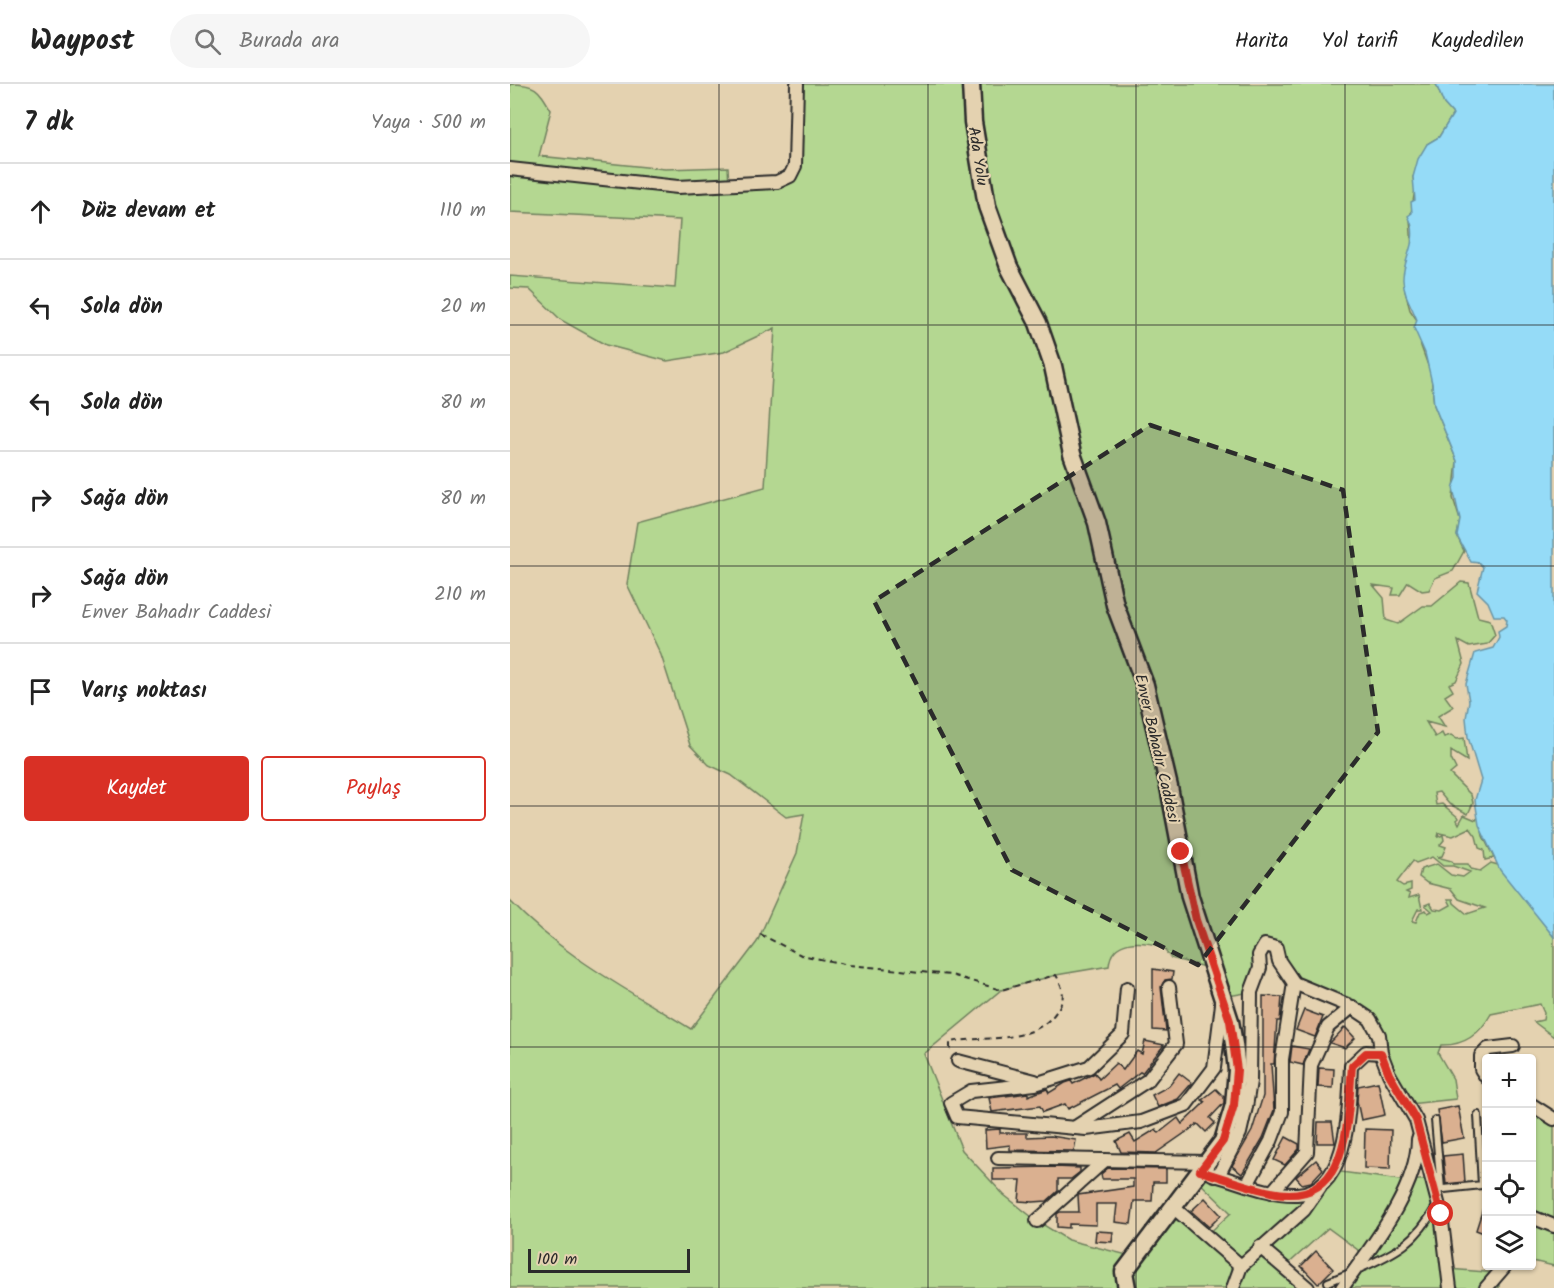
<!DOCTYPE html>
<html lang="tr">
<head>
<meta charset="utf-8">
<style>
  :root { --surface:#fff; --page:#f6f6f6; --text:#222; --muted:#767676; --line:#e0e0e0; --accent:#d93025 }
  body { margin:0; font-family:Kalam,sans-serif; background:var(--page); color:var(--text) }
  .controls { position:absolute; right:18px; bottom:18px; display:grid; overflow:hidden; border-radius:6px; box-shadow:0 2px 4px #0004 }
  .controls button { width:54px; height:54px; display:grid; place-items:center; padding:0; border:0; border-bottom:2px solid var(--line); background:var(--surface); color:var(--text); font:30px sans-serif }
  .scale { position:absolute; left:18px; bottom:15px; width:162px; box-sizing:border-box; padding-left:6px; border:3px solid #2b2b2b; border-top:0; font-size:16px; line-height:21px; white-space:nowrap; color:#2b2b2b; -webkit-text-stroke:4px #e4d2b0; paint-order:stroke }
  .stop { position:absolute; width:18px; height:18px; margin:-14px; border:4px solid #d93025; border-radius:50%; background:#fff }
  .stop.end { background:#d93025; border-color:#fff; box-shadow:0 2px 6px #0008 }
  .list { margin:0; padding:0; list-style:none }
  h2 { display:flex; justify-content:space-between; align-items:center; height:78px; margin:0; padding:0 24px; font-size:26px }
  h2 small { font-size:20px; font-weight:400; color:var(--muted) }
  .list li { display:grid; grid-template-columns:39px 1fr auto; gap:18px; align-items:center; box-sizing:border-box; height:96px; padding:0 24px; border-top:2px solid var(--line) }
  .list b { display:block; font-size:22px; white-space:nowrap }
  .list p { margin:0; font-size:20px; white-space:nowrap; color:var(--muted) }
  .list em { font-size:20px; font-style:normal; color:var(--muted) }
  .actions { display:flex; gap:12px; padding:18px 24px }
  .actions a { flex:1; padding:14px 0; border:2px solid var(--accent); border-radius:6px; text-align:center; font-size:21px; color:var(--accent) }
  .actions .main { background:var(--accent); color:#fff }
  .icon { flex:none; width:33px; height:33px; fill:none; stroke:currentColor; stroke-width:2; stroke-linecap:round; stroke-linejoin:round }
  .map { position:relative; flex:none; width:1044px; height:1204px; overflow:hidden }
  header { display:flex; align-items:center; gap:36px; box-sizing:border-box; height:84px; padding:0 30px; background:var(--surface); border-bottom:2px solid var(--line) }
  header strong { font-size:28px }
  nav { display:flex; gap:33px; margin-inline-start:auto; font-size:21px }
  .search { width:420px; height:54px; background:var(--page); display:flex; align-items:center; gap:15px; box-sizing:border-box; padding:0 21px; border-radius:33px; color:var(--muted); font-size:22px }
  main { display:flex }
  aside { flex:1; background:var(--surface) }
  .map>svg:first-child { display:block }
  .green { fill:#b4d791; stroke:#70815e; stroke-width:1.5; fill-rule:evenodd }
  .water { fill:#95dbf7; stroke:#6b95a5; stroke-width:1.5 }
  .building { fill:#dab090; stroke:#2b2b2b; stroke-width:1.5 }
  .lines { fill:none; stroke-linecap:round; stroke-linejoin:round }
  .lane-casing { stroke:#2b2b2b; stroke-width:10 }
  .street-casing { stroke:#2b2b2b; stroke-width:16 }
  .secondary-casing { stroke:#2b2b2b; stroke-width:21 }
  .path { stroke:#2b2b2b; stroke-width:2; stroke-dasharray:6 4.5; stroke-linecap:butt }
  .lane { stroke:#e4d2b0; stroke-width:6 }
  .street { stroke:#e4d2b0; stroke-width:12 }
  .secondary { stroke:#e4d2b0; stroke-width:16 }
  .route { stroke:#d93025; stroke-width:8 }
  .marked { fill:#2b2b2b; fill-opacity:0.2; stroke:#2b2b2b; stroke-width:4.5; stroke-dasharray:12 8; stroke-linejoin:round }
  .grid { fill:none; stroke:#2b2b2b; stroke-width:1.5; stroke-opacity:0.55 }
  .labels { text-anchor:middle; stroke-width:4.5; stroke-linejoin:round; paint-order:stroke }
  .street-label { font-size:16px; fill:#2b2b2b; stroke:#e4d2b0 }
</style>
</head>
<body>
<header>
<strong>Waypost</strong>
<div class="search"><svg class="icon" aria-label="search" viewBox="0 0 24 24"><circle cx="10" cy="10" r="6"/><path d="M15 15l6 6"/></svg>Burada ara</div>
<nav><a>Harita</a><a>Yol tarifi</a><a>Kaydedilen</a></nav>
</header>
<main>
<aside>
<h2>7 dk<small>Yaya · 500 m</small></h2>
<ul class="list">
<li><svg class="icon" aria-label="ahead" viewBox="0 0 24 24"><path d="M12 20V5M6 11l6-6 6 6"/></svg><div><b>Düz devam et</b></div><em>110 m</em></li>
<li><svg class="icon" aria-label="left" viewBox="0 0 24 24"><path d="M17 20v-9H6M10 6l-5 5 5 5"/></svg><div><b>Sola dön</b></div><em>20 m</em></li>
<li><svg class="icon" aria-label="left" viewBox="0 0 24 24"><path d="M17 20v-9H6M10 6l-5 5 5 5"/></svg><div><b>Sola dön</b></div><em>80 m</em></li>
<li><svg class="icon" aria-label="right" viewBox="0 0 24 24"><path d="M7 20v-9h11M14 6l5 5-5 5"/></svg><div><b>Sağa dön</b></div><em>80 m</em></li>
<li><svg class="icon" aria-label="right" viewBox="0 0 24 24"><path d="M7 20v-9h11M14 6l5 5-5 5"/></svg><div><b>Sağa dön</b><p>Enver Bahadır Caddesi</p></div><em>210 m</em></li>
<li><svg class="icon" aria-label="arrive" viewBox="0 0 24 24"><path d="M6 21V4h12l-3 4 3 4H6"/></svg><div><b>Varış noktası</b></div></li>
</ul>
<div class="actions"><a class="main">Kaydet</a><a>Paylaş</a></div>
</aside>
<div class="map">
<svg width="1044" height="1204" viewBox="0 0 1044 1204">
  <rect width="100%" height="100%" fill="#e4d2b0"/>
  <filter id="ink" filterUnits="userSpaceOnUse"><feTurbulence type="fractalNoise" baseFrequency=".0167" numOctaves="2"/><feDisplacementMap in="SourceGraphic" scale="12" xChannelSelector="R" yChannelSelector="G"/><feConvolveMatrix kernelMatrix="1 2 1 2 8 2 1 2 1" color-interpolation-filters="sRGB"/></filter>
  <g filter="url(#ink)">
    <g class="green">
      <path d="M0 0C26 0 28 4 41 26L29 72 155 85 218 83 219 101 280 92 287 0H926L934 20 943 30 929 53 917 60 903 93 905 106 900 135 902 164 897 177 895 207 900 226 907 236 911 262 921 290 924 321 947 377 943 414 950 436 947 452 954 467 943 487 925 494 919 506 912 507 898 498 890 511H882L884 504 863 501 874 514 876 536 888 540 913 522H922L951 498 959 499 968 533 980 536 985 551 977 560 959 563 948 557 954 580 946 597 939 600 943 607 935 612 943 623 928 632 935 643 916 638 925 653 932 649 934 653 941 651 947 655 954 654 957 677 941 667V675L946 685 940 690 961 711 963 719 958 730 939 720 929 708 924 709 926 721 932 720 949 734 947 736 949 740 954 731 966 736 969 732 973 752 984 774 975 776 974 766 969 764 966 752 960 744 943 752 929 749 928 753 933 751 934 756 930 761 936 763 932 772 927 773 942 777 943 780H958L961 785 970 787 981 779 988 781 1044 853V953L1024 938 1033 936 1034 929 1030 920 981 930C970 950 955 962 931 961L928 969 943 995 946 1015 899 1020 860 936 784 899 755 861 741 908 713 913 702 885 661 874 652 863C632 856 601 854 599 882L546 891 491 906 414 970 452 1066 494 1111 527 1137 558 1156 625 1173 663 1123 696 1152 721 1129 685 1094 690 1087 789 1110 824 1087 897 1097 922 1095 938 1185 989 1189V1204H832L856 1172 818 1144 775 1183 798 1204H0V817C51 871 118 906 181 945L247 858 287 769 294 730 276 733 221 691 199 681 180 661 151 571 117 500 127 438 255 403 265 244 214 268 157 277 96 261 51 236 19 205 0 204V192L165 204 170 136 0 128ZM922 773 933 782H943L960 788 953 793 941 791 927 780 911 785 909 793 917 799 941 805 949 815 975 824 957 830 944 819 943 815H938L941 821 932 826 924 825 920 819 915 821 922 827 918 829 916 826 910 828 906 838 902 837 908 825H912L909 811 899 814 900 810 896 808 901 806V800L893 802 887 798 903 777 906 779Z"/>
      <polygon points="1022,1021 1044,1035 1044,1182 1022,1177"/>
    </g>
    <path class="water" d="M926 0H1044V853L990 786 969 741 965 716 971 696 958 653 956 634 959 617 956 600 965 569 983 564 989 553 988 547 996 542 997 536 994 532H984L978 518 967 507 973 483 969 479 961 478 947 452 950 436 943 404 947 394V377L924 321 922 299 915 269 904 244 907 236C902 222 894 213 893 196 892 175 911 155 898 132L902 129 901 118 905 116 903 93 908 75 917 60 929 53 943 30 934 20Z"/>
    <g class="building">
      <polygon points="643,885 663,888 662,895 655,896 651,903 656,947 643,946"/>
      <polygon points="753,912 772,913 770,937 767,937 764,980 761,980 764,1026 753,1054 732,1090 722,1082 742,1047 753,1012"/>
      <polygon points="794,926 813,933 805,953 786,946"/>
      <polygon points="835,943 845,954 835,964 820,959"/>
      <polygon points="635,957 654,961 632,989 630,988 608,1005 605,1001 558,1025 555,1020 533,1028 530,1022 482,1028 479,1014 518,1009 518,1012 537,1005 539,1009 555,999 561,997 563,1000 585,989 589,995 606,979 613,986 627,967 632,970"/>
      <polygon points="782,962 799,965 793,981 780,978"/>
      <polygon points="809,984 824,985 823,1004 808,1003"/>
      <polygon points="669,989 682,999 668,1015 648,1023 642,1011 659,1002"/>
      <polygon points="868,998 875,1031 851,1036 847,1017 848,1002"/>
      <polygon points="706,1005 714,1013 714,1019 700,1034 705,1039 696,1048 688,1040 646,1069 611,1068 606,1057 620,1050 625,1058 646,1045 649,1049 668,1034 672,1040 695,1018 692,1016"/>
      <polygon points="948,1022 954,1054 932,1058 927,1026"/>
      <polygon points="808,1038 822,1038 825,1059 807,1059"/>
      <polygon points="490,1045 490,1049 517,1049 517,1053 541,1052 566,1056 564,1067 500,1066 500,1061 476,1064 475,1046"/>
      <polygon points="855,1045 881,1046 880,1085 854,1084"/>
      <polygon points="776,1053 789,1060 789,1065 775,1081 764,1076"/>
      <polygon points="953,1070 955,1098 936,1100 933,1072"/>
      <polygon points="806,1076 813,1085 801,1098 792,1100 786,1093"/>
      <polygon points="483,1084 545,1083 570,1084 570,1088 561,1095 548,1095 548,1107 537,1117 523,1118 509,1117 511,1096 483,1096"/>
      <polygon points="598,1084 656,1085 656,1098 643,1098 642,1117 624,1117 621,1140 605,1138 607,1120 586,1120 586,1141 559,1140 559,1144 547,1143 547,1130 550,1128 569,1128 568,1111 623,1103 623,1095 592,1095 591,1090"/>
      <polygon points="695,1114 711,1131 699,1143 681,1127"/>
      <polygon points="975,1118 976,1118 976,1150 966,1146"/>
      <polygon points="586,1147 603,1148 602,1158 585,1157"/>
      <polygon points="806,1167 823,1185 808,1200 791,1182"/>
    </g>
    <g class="lines">
      <defs>
        <g id="lane">
          <polyline points="925,1036 931,1105"/>
          <polyline points="925,1106 972,1101 968,1031"/>
          <path d="M849 1185C888 1168 906 1158 927 1121"/>
          <polyline points="818,1198 840,1189"/>
        </g>
        <g id="street">
          <polyline points="0,85 168,103 267,98 280,92 285,82 287,0"/>
          <polyline points="617,904 613,950 579,983 525,1000 461,1007 441,1019 447,1033 576,1045 631,1038 676,1021 704,984 712,920"/>
          <polyline points="448,977 525,997"/>
          <polyline points="976,993 971,985 971,972 978,965 1003,962"/>
          <polyline points="1022,1021 1044,1035"/>
          <polyline points="564,1044 638,996 666,960 659,903"/>
          <polyline points="488,1074 697,1078"/>
          <path d="M702 1090C730 1098 758 1111 787 1110 840 1108 839 1020 841 982L856 968 871 969"/>
          <polyline points="708,1092 730,1049 736,1023 740,997 741,908 750,884 749,871 755,861 766,864 769,877 784,899 842,923 860,935 869,951 871,969 879,990 906,1036 931,1130 940,1204"/>
          <polyline points="737,1101 761,1057 772,1028 772,975 784,899"/>
          <polyline points="762,1108 797,1068 801,981 818,943 842,923"/>
          <polyline points="663,1123 731,1182"/>
          <polyline points="1022,1133 1044,1142"/>
          <polyline points="527,1137 595,1076"/>
          <polyline points="750,1163 798,1204"/>
          <polyline points="723,1204 731,1182 794,1126 810,1103"/>
          <path d="M832 1204C861 1163 907 1107 908 1055"/>
          <polyline points="976,1204 995,1182"/>
        </g>
        <polyline id="secondary" points="461,0 463,38 477,122 499,183 528,239 543,282 562,370 587,439 605,521 635,601 659,703 680,813 720,937 724,960 727,986 724,1021 713,1057 614,1188 617,1204"/>
      </defs>
      <use href="#lane" class="lane-casing"/>
      <use href="#street" class="street-casing"/>
      <use href="#secondary" class="secondary-casing"/>
      <path class="path" d="M250 850 291 871 339 881 441 891 491 906 546 891C553 903 556 913 548 925 525 962 476 951 440 958V968"/>
      <use href="#lane" class="lane"/>
      <use href="#street" class="street"/>
      <use href="#secondary" class="secondary"/>
    </g>
  </g>
  <g class="lines" filter="url(#ink)">
    <path class="route" d="M671 768 686 836 720 937 727 986 724 1021 713 1057 690 1087C714 1094 737 1103 761 1108 841 1125 837 1036 842 982L856 969H871L879 990 906 1036 931 1130"/>
  </g>
  <path class="marked" d="M640 341 833 406 868 648 688 881 502 786 364 517Z"/>
  <path class="grid" d="M209 0V1204M418 0V1204M626 0V1204M835 0V1204M0 241H1044M0 482H1044M0 722H1044M0 963H1044"/>
  <g class="labels">
    <g class="street-label">
      <text transform="translate(469 72) rotate(81)" y="6">Ada Yolu</text>
      <text transform="translate(648 664) rotate(77)" y="6">Enver Bahadır Caddesi</text>
    </g>
  </g>
</svg>
<div class="controls">
<button>+</button>
<button>−</button>
<button><svg class="icon" aria-label="locate" viewBox="0 0 24 24"><circle cx="12" cy="12" r="6"/><path d="M12 2v4M12 18v4M2 12h4M18 12h4"/></svg></button>
<button><svg class="icon" aria-label="layers" viewBox="0 0 24 24"><path d="M12 4l9 5-9 5-9-5zM3 14l9 5 9-5"/></svg></button>
</div>
<div class="scale">100 m</div>
<div class="stop" style="left:931px;top:1130px"></div>
<div class="stop end" style="left:671px;top:768px"></div>
</div>
</main>
</body>
</html>
